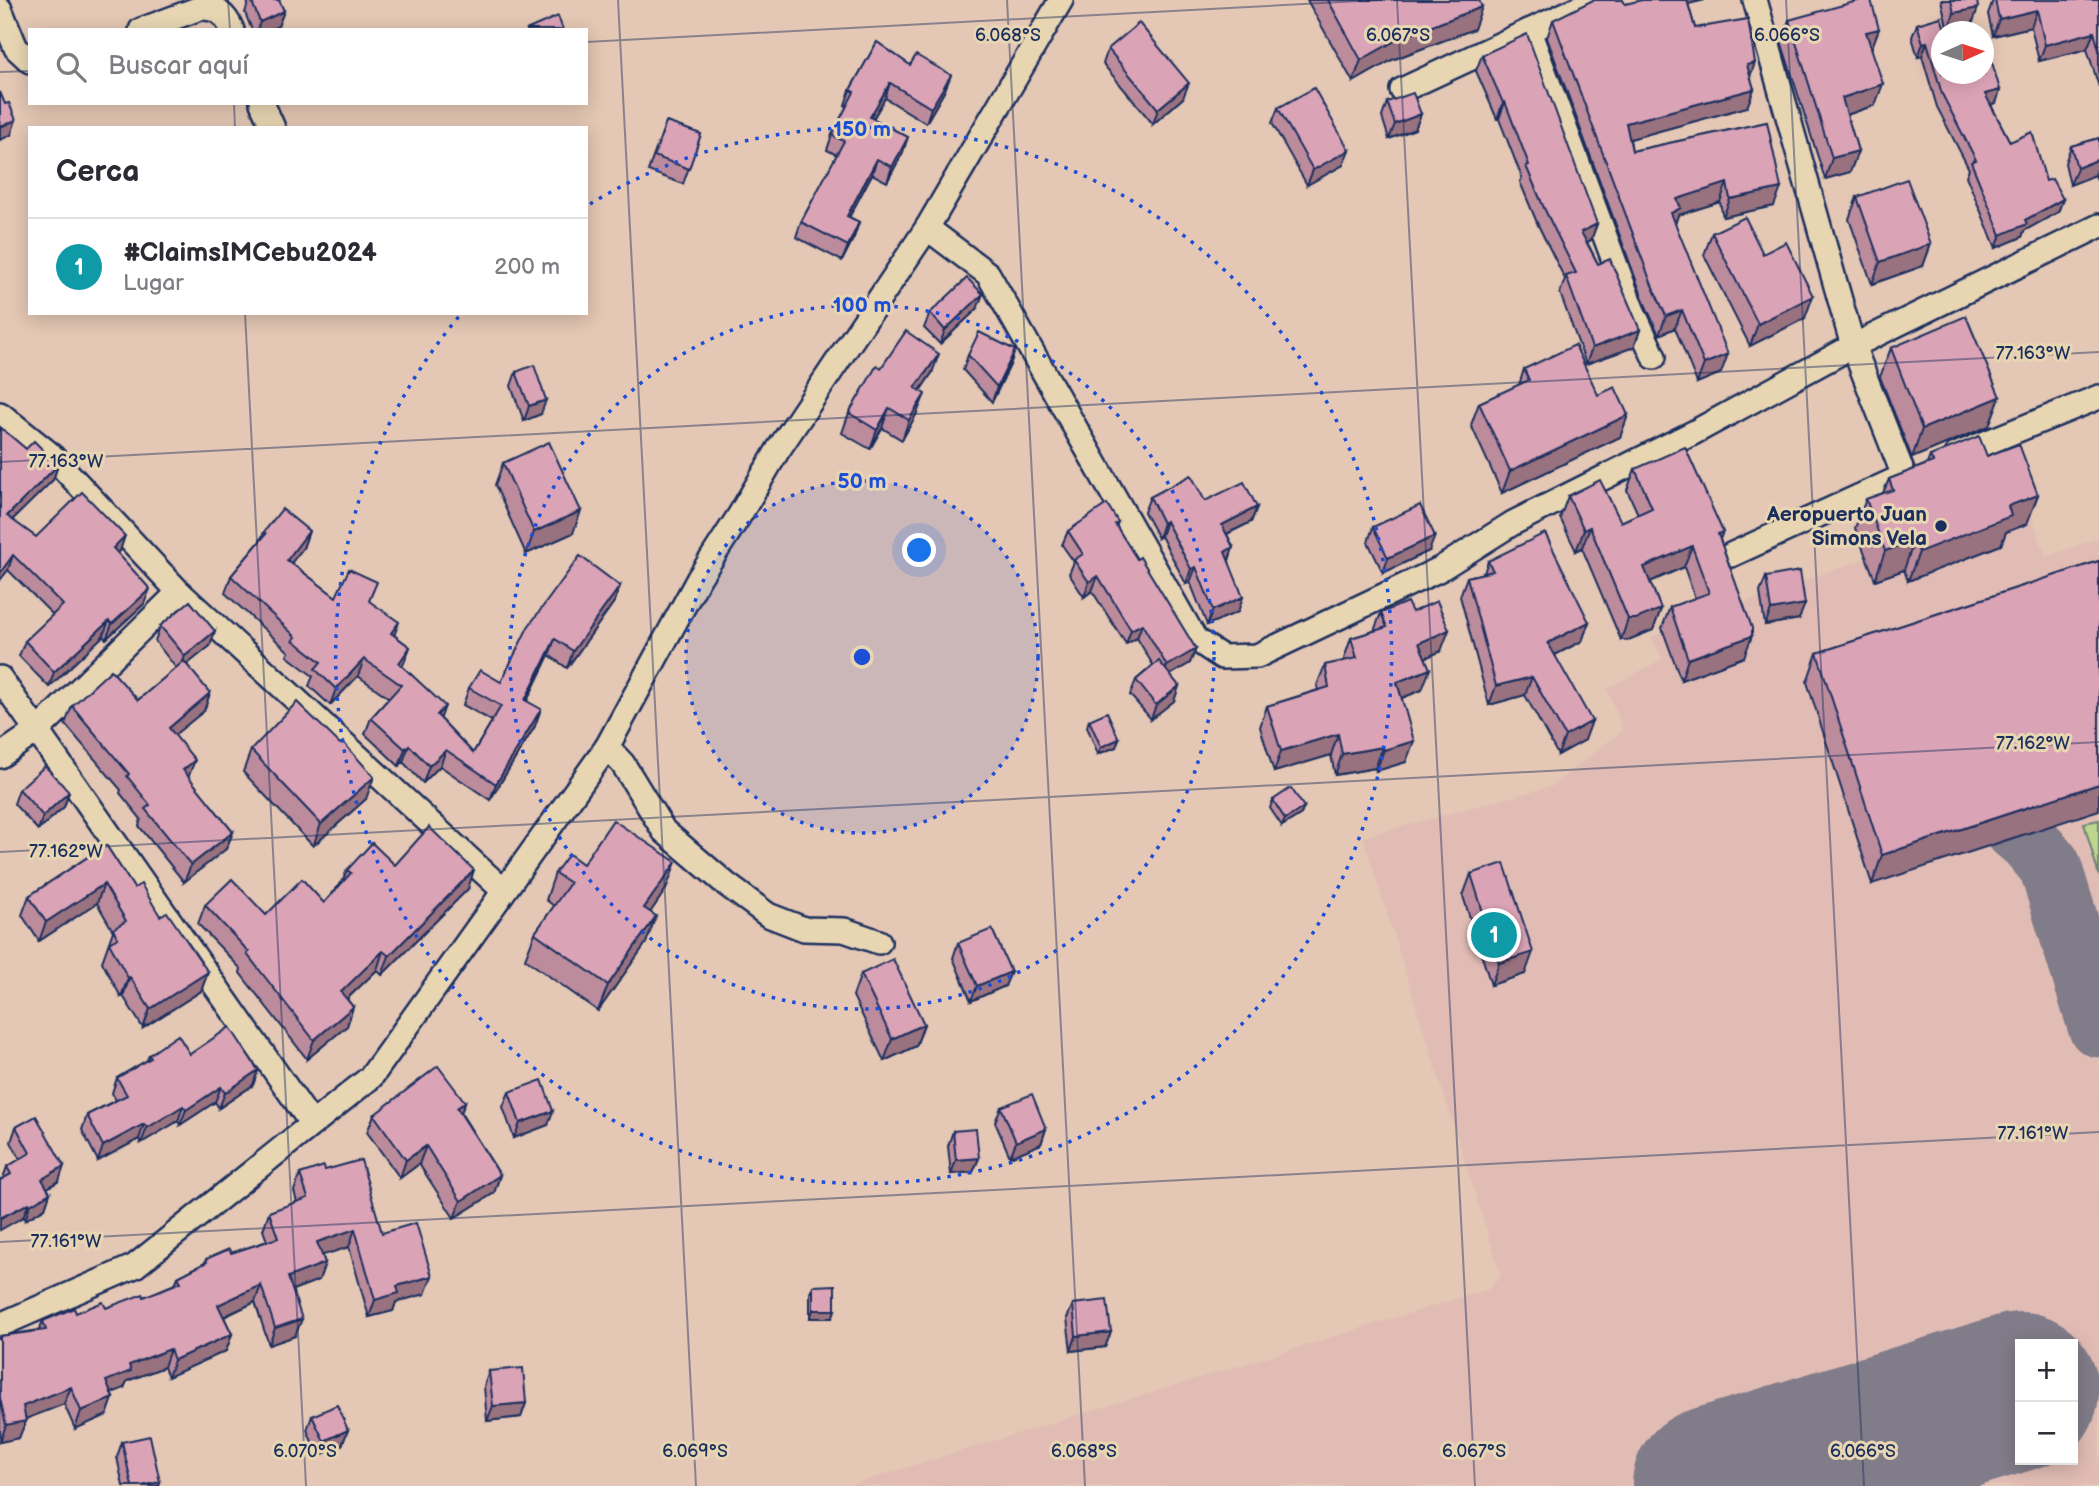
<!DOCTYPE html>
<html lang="es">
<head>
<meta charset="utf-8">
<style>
  :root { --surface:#fff; --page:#f7f7f7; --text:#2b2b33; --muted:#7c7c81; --line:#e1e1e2; --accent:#ea580c }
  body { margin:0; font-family:"Balsamiq Sans",sans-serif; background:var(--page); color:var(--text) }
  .controls { position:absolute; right:21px; bottom:21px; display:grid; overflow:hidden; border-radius:0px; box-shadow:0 4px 18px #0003 }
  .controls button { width:63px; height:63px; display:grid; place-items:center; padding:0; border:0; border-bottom:2px solid var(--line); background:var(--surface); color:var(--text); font:35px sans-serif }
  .compass { position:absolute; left:1931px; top:21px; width:63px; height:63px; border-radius:50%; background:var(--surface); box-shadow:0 4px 18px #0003; rotate:87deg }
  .you { position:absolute; left:920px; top:551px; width:24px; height:24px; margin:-18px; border:5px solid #fff; border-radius:50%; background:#1a73e8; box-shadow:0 0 0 10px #1a73e833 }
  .badge { display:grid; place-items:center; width:46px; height:46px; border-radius:50%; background:var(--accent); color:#fff; font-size:23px; font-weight:700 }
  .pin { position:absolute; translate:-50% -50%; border:4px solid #fff; box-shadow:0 2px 7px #0006 }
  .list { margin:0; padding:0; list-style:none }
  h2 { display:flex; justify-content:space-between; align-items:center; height:91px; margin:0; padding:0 28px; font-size:30px }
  h2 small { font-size:23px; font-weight:400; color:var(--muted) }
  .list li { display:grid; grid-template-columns:46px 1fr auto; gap:21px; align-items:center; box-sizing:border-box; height:98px; padding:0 28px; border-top:2px solid var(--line) }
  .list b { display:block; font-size:26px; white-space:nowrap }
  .list p { margin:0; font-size:23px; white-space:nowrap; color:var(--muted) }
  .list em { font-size:23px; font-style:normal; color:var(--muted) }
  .icon { flex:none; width:38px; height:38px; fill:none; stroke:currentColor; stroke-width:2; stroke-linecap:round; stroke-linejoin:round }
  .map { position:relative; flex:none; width:2099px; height:1486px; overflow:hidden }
  .search { position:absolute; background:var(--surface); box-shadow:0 4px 18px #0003; left:28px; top:28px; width:560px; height:77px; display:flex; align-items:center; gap:18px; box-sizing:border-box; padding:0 24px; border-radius:0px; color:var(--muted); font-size:26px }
  .panel { position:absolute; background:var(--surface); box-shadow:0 4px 18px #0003; left:28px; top:126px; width:560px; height:189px; border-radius:0px }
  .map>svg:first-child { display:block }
  .built { fill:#e1bcb5; fill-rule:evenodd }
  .green { fill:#bdd68d; stroke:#6c8276; stroke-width:2 }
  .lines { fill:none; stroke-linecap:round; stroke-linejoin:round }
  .taxiway { stroke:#807b89; stroke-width:63 }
  .runway { stroke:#807b89; stroke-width:158 }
  .minor-casing { stroke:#1b2f5e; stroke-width:28 }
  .minor { stroke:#e8d6b3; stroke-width:23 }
  .wall { fill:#bc8c9d; stroke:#1b2f5e; stroke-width:2 }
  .shaded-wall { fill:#99727f; stroke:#1b2f5e; stroke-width:2 }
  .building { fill:#dba3b6; stroke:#1b2f5e; stroke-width:2 }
  .ticks { fill:none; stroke:#1b2f5e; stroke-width:2; stroke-opacity:0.45 }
  .ring { fill:none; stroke:#1d4ed8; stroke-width:3.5; stroke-dasharray:3.5 7 }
  .poi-dot { fill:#1b2f5e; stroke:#e8d6b3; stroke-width:2.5 }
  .labels { text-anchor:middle; stroke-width:6; stroke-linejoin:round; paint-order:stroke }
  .poi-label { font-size:21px; font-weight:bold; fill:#1b2f5e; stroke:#e8d6b3; text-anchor:end }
  .ticks-label { font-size:18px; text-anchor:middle; fill:#1b2f5e; stroke:#e8d6b3; stroke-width:6; stroke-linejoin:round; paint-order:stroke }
  .centre { fill:#1d4ed8; stroke:#e8d6b3; stroke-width:3.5 }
  .ring-label { font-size:21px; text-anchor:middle; font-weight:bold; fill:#1d4ed8; stroke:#e8d6b3; stroke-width:6; stroke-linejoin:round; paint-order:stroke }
</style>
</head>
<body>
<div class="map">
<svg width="2099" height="1486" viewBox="0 0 2099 1486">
  <rect width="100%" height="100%" fill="#e4c7b4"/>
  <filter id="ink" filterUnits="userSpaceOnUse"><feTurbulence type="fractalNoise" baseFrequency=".0143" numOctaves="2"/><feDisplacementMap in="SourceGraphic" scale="14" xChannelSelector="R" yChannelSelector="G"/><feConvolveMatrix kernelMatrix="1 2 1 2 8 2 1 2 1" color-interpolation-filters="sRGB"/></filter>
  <g filter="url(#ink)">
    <path class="built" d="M2024 495 2046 557 2099 538V1486H847L1489 1289 1501 1276 1363 837 1552 786 1623 730 1607 689 1663 659 1651 637 1866 558 1855 528 1882 519ZM2020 1344H2073V1460H2020Z"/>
    <polygon class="green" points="2099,820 2099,876 2084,823"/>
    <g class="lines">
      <polyline class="taxiway" points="1951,788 2001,817 2030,842 2050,866 2099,1026"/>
      <polyline class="runway" points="1711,1486 2020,1391"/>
      <defs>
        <g id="minor">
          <polyline points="0,9 16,48 30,61"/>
          <path d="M141 30 200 8C217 7 226 15 232 30"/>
          <polyline points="1529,31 1632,309 1654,357"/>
          <polyline points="1402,90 1596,0"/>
          <polyline points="262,103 273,128"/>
          <polyline points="927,228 988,274 1195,639 1222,657 1257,656 1440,569 1513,523 1693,433 1853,346 2099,226"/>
          <polyline points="0,414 51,455 179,592 503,890"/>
          <polyline points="1956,455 2099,397"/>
          <polyline points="1731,555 1904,476 1853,346 1755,0"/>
          <polyline points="0,678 312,1124"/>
          <polyline points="607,747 623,764 664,831 726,884 768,915 804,929 844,930 879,942"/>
          <polyline points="0,756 38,730 179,592"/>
          <polyline points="0,1325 135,1266 371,1077 607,747 699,578 739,516 778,450 927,228 1061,0"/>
        </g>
      </defs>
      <use href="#minor" class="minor-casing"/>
      <use href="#minor" class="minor"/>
    </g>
    <g class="wall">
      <polygon points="249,0 279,0 284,11 278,26 270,30 252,30 245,13"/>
      <polygon points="1307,0 1479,0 1474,29 1392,60 1353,82"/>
      <polygon points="1941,0 1977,0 1972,25 1948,30"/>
      <polygon points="1993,0 2099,0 2099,87 2087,49 2039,61 2031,27 1993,36 1988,14"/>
      <polygon points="1625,4 1688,4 1695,28 1750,76 1754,89 1747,107 1630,139 1632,151 1767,122 1774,206 1723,217 1720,202 1678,215 1675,224 1721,373 1697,383 1675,328 1659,335 1645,304 1547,38 1553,20"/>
      <polygon points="1941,17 1942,74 2000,90 1996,103 1991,105 2010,142 2063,199 2058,212 2024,231 2022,237 1996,248 1966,176 1969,169 1937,107 1922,56 1918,57 1912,37 1917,24"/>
      <polygon points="1789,20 1871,49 1875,105 1847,115 1858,151 1850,172 1825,179 1781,41"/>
      <polygon points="877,42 945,90 926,123 885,98 873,119 903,152 887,182 872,174 849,217 859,222 854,237 842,261 796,237 801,222 837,155 827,150 832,135 847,106 845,105 850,90"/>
      <polygon points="1108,49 1183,98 1153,124 1103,64"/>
      <polygon points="1482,55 1597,224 1591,240 1587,242 1598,264 1640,330 1634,347 1586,364 1560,293 1565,279 1538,225 1520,182 1522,178 1499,119 1497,119 1476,71"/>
      <polygon points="1387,102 1421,114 1415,129 1389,139 1382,117"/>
      <polygon points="1278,108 1343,165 1307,185 1272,123"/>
      <polygon points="666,122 701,134 683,184 648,171"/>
      <polygon points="2099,138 2099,184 2095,175 2070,185 2065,163 2071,146"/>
      <polygon points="1857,197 1931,244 1923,266 1872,284 1849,219"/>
      <polygon points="1712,233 1763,254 1805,318 1750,346 1704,255"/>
      <polygon points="977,309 940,344 924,328 930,313"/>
      <polygon points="1891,348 1989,426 1912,458 1880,377"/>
      <polygon points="1015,350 1010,365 992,402 963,370 968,355"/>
      <polygon points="881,368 932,373 920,391 917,413 902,440 882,428 870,449 842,433 849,413"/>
      <polygon points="1524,369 1598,395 1628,415 1620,437 1502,493 1471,425 1479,403 1519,385"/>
      <polygon points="516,372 541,414 524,421 511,386"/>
      <polygon points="0,427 26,449 58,465 53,480 12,520 36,537 120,551 118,553 144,604 106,639 103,636 49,687 19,656 25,641 53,615 8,570 0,580"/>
      <polygon points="1930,456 1987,456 2027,524 2006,532 2001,545 1908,581 1904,570 1875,580 1855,528 1866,499 1883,493 1889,479 1927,464"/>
      <polygon points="503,463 573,533 526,554 495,485"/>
      <polygon points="1635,469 1723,532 1720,539 1744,657 1681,680 1662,628 1670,607 1695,598 1684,567 1650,582 1661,609 1653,630 1628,640 1621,640 1582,548 1576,551 1560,518 1568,496 1621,522 1638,514 1627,490"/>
      <polygon points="1150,497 1205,501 1257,507 1251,522 1227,534 1233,547 1229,561 1238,612 1207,625 1190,582 1186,584 1161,536 1158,538 1144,512"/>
      <polygon points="1118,522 1116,527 1190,663 1170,675 1179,686 1174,701 1151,719 1130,695 1136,680 1153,665 1137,638 1126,644 1092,591 1084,597 1069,574 1074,562 1062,545 1068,531"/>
      <polygon points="1373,527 1429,551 1383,573 1368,542"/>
      <polygon points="309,531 303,548 291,563 336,597 370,602 394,635 410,647 402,666 441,719 473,753 492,721 463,705 469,688 501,682 620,586 614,602 567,668 549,655 527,701 535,726 490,800 440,766 423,783 403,762 399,766 365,734 371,718 389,698 358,676 330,705 309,686 313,676 287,656 289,652 225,593 231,576 260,541 264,532"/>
      <polygon points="1488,561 1589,622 1582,641 1555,655 1585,740 1558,755 1525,695 1489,705 1460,596 1467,577 1484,573"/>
      <polygon points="2099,561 1872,884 1807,682 1817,653"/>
      <polygon points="1766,577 1799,619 1765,625 1760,592"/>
      <polygon points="1412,612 1441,651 1425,658 1422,690 1402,698 1406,762 1376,771 1375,768 1335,775 1331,755 1274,772 1260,727 1267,706 1318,690 1317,685 1325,665 1344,661 1344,659 1351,638 1374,631 1381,613"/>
      <polygon points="160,626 210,646 186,665 210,693 204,711 174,735 188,777 233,832 226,849 184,882 139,826 141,819 120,793 121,790 65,724 72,706 138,700 176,668 155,641"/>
      <polygon points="1089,720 1116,747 1098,754 1087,727"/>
      <polygon points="251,750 366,799 313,846 243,772"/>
      <polygon points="19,789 69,792 64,807 38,830 14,804"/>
      <polygon points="1273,800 1304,807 1301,814 1282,826 1270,808"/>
      <polygon points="106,845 134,888 160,916 208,972 201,991 143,1028 123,996 121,997 102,962 113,931 97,903 39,941 22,915 29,896"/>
      <polygon points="583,864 666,889 650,912 646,943 598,1011 525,959 535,933 554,906 546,900 555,873"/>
      <polygon points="395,865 468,889 382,975 377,970 347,999 353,1007 347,1026 307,1059 240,973 241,969 198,924 205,905 266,915 324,903 342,882 347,870"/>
      <polygon points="1471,874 1525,974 1491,985 1463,896"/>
      <polygon points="958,943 1005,986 971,1001 953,958"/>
      <polygon points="861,974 924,1024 916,1046 884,1061 853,996"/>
      <polygon points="190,1054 258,1070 253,1085 219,1108 215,1102 180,1125 178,1121 141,1143 139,1139 98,1161 82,1130 87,1115 116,1100 112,1093 117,1078 147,1060 149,1055"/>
      <polygon points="509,1092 548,1125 514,1138 503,1107"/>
      <polygon points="465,1102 461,1113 500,1175 494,1193 454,1218 419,1164 400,1178 367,1132 374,1115"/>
      <polygon points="1001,1107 1046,1129 1041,1144 1010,1157 995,1122"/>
      <polygon points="16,1127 59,1181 47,1188 50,1193 45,1208 25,1220 3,1178 7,1167 20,1159 11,1142"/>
      <polygon points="953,1131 979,1158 973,1172 951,1174 948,1146"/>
      <polygon points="325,1170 382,1233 425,1294 396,1302 393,1311 369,1317 349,1247 322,1255 325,1263 319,1280 292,1290 295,1336 269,1345 255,1302 224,1317 232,1334 226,1351 168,1377 164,1367 127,1381 124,1388 111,1393 113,1398 107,1415 75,1429 64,1404 25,1419 19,1438 0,1442 0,1336 39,1330 43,1321 76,1313 106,1308 144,1297 175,1284 178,1277 205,1263 206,1259 231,1253 267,1241 263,1230 269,1212 297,1202 294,1191 300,1174"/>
      <polygon points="813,1286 835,1310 832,1318 810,1318 810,1293"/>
      <polygon points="1073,1304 1111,1332 1105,1347 1071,1351 1067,1318"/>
      <polygon points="489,1371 526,1403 521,1417 487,1421 484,1386"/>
      <polygon points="312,1416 348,1430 342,1445 318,1456 307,1430"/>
      <polygon points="122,1442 160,1482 159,1486 123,1486 117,1457"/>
    </g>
    <g class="shaded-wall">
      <polygon points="1671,0 1705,0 1668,9"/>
      <polygon points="1482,7 1474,29 1392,60 1353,82 1361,60 1400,38"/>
      <polygon points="1978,8 1972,25 1948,30 1954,13"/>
      <polygon points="2037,10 2031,27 1993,36 1999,19"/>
      <polygon points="284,11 278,26 270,30 257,30 260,22"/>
      <polygon points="1879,29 1871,50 1866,32"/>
      <polygon points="2094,32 2087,49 2039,61 2045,45"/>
      <polygon points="1927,42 1922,56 1918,57 1923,43"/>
      <polygon points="1755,63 1748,82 1747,65"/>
      <polygon points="951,75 945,90 926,123 931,108"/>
      <polygon points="890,83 885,98 865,132 870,117"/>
      <polygon points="1189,83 1183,98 1153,124 1158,109"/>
      <polygon points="1883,84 1875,105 1835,119 1842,98"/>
      <polygon points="1754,89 1747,107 1619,142 1626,123"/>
      <polygon points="2000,90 1996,103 1980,108 1985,94"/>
      <polygon points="1505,102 1499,119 1497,119 1503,103"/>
      <polygon points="1421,114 1415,129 1389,139 1395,124"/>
      <polygon points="16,120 11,135 0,140 0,127"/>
      <polygon points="908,137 903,152 887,182 892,167"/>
      <polygon points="1349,150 1343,165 1307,185 1313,170"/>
      <polygon points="1858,151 1850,172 1825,179 1832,158"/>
      <polygon points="877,159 872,174 842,231 847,216"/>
      <polygon points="2099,159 2099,165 2095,175 2070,185 2077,168"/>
      <polygon points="1727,183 1720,202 1678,215 1674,227 1664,231 1677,199"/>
      <polygon points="1781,188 1774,206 1723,217 1730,199"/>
      <polygon points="2063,199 2058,212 2024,231 2022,237 1996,248 2001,235 2025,220"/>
      <polygon points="859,222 854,237 842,261 848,246"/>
      <polygon points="1597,224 1591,240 1575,248 1581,232"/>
      <polygon points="1931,244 1923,266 1872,284 1880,262"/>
      <polygon points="983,294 977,309 940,344 945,330"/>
      <polygon points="1813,296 1805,318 1750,346 1758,324"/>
      <polygon points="1682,310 1675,328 1659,335 1666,316"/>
      <polygon points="1640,330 1634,347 1586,364 1592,348"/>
      <polygon points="1015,350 1010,365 992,402 997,387"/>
      <polygon points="939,354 932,373 908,408 915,388"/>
      <polygon points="1728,354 1721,373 1697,383 1704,364"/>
      <polygon points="925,394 917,413 902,440 909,420"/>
      <polygon points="2000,397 1989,426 1912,458 1922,429"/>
      <polygon points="546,400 541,414 524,421 529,406"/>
      <polygon points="889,408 882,428 870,449 877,430"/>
      <polygon points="1628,415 1620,437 1502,493 1510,471"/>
      <polygon points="58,465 53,480 1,531 7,516"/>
      <polygon points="2038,495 2027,524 2006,532 2001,545 1908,581 1919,552 2008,506"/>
      <polygon points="1257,507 1251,522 1216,539 1222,525"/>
      <polygon points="581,511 573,533 526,554 534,532"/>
      <polygon points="1166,521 1161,536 1158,538 1163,523"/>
      <polygon points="1590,527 1582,548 1576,551 1584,530"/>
      <polygon points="309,531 303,548 281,576 287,560"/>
      <polygon points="125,536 120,551 108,563 113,548"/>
      <polygon points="1435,536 1429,551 1383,573 1388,558"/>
      <polygon points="1914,541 1904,570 1875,580 1885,551"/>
      <polygon points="1692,546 1684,567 1636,588 1644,567"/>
      <polygon points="1233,547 1228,562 1225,552"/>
      <polygon points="13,555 8,570 0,580 0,573"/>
      <polygon points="1196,567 1190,582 1186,584 1191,569"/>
      <polygon points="1098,576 1092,591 1084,597 1089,582"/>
      <polygon points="620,586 614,602 567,668 573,651"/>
      <polygon points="150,589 144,604 106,639 112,624"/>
      <polygon points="1243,597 1238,612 1207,625 1213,610"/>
      <polygon points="1805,604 1799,619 1765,625 1771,610"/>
      <polygon points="1661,609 1653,630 1628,640 1621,640 1628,619"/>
      <polygon points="109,621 103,636 49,687 54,672"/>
      <polygon points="399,622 393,639 391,633"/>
      <polygon points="1589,622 1582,641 1541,662 1548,643"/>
      <polygon points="1142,624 1137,638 1126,644 1131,630"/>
      <polygon points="1449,630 1441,651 1411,664 1419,643"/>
      <polygon points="215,631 210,646 179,671 185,656"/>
      <polygon points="1752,636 1744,657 1681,680 1688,659"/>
      <polygon points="555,639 549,655 519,716 525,700"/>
      <polygon points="410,647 404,663 393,679 399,663"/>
      <polygon points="1196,649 1190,663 1162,680 1167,666"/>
      <polygon points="364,659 358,676 330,705 336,689"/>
      <polygon points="1430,669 1422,690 1389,703 1397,682"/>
      <polygon points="1532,677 1525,695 1489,705 1496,686"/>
      <polygon points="1179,686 1174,701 1151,719 1156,705"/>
      <polygon points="210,693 204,711 162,745 169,728"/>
      <polygon points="445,706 439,723 437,715"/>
      <polygon points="541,709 535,726 490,800 496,784"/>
      <polygon points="1592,721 1585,740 1558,755 1565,736"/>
      <polygon points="1338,734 1331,755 1274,772 1281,751"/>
      <polygon points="1119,739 1116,747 1098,754 1101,747"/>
      <polygon points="1414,741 1406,762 1376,771 1384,750"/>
      <polygon points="409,745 403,762 399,766 405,749"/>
      <polygon points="1383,747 1375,768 1335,775 1342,754"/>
      <polygon points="446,750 440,766 423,783 429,766"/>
      <polygon points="195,760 188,778 183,770"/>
      <polygon points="374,777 366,799 313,846 321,824"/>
      <polygon points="2099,784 2099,810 1872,884 1882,855"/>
      <polygon points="69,792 64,807 38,830 43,816"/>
      <polygon points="1304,807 1301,814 1282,826 1285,819"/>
      <polygon points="233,832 226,849 184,882 191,865"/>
      <polygon points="676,862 666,889 635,935 644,908"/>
      <polygon points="474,870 468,889 382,975 389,956"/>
      <polygon points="104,884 97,903 39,941 46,922"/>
      <polygon points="656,916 646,943 598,1011 608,985"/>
      <polygon points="383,951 377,970 334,1011 341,992"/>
      <polygon points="1533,952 1525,974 1491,985 1499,963"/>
      <polygon points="208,972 201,991 143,1028 150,1009"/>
      <polygon points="1011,972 1005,986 971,1001 977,986"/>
      <polygon points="130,977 123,996 121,997 128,978"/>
      <polygon points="353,1007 347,1026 307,1059 314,1040"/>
      <polygon points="924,1024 916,1046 884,1061 892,1039"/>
      <polygon points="258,1070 253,1085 219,1108 225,1093"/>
      <polygon points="221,1087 215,1102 180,1125 186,1110"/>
      <polygon points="465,1102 458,1120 457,1108"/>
      <polygon points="183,1106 178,1121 141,1143 147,1128"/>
      <polygon points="553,1111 548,1125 514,1138 520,1123"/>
      <polygon points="144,1124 139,1139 98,1161 103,1146"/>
      <polygon points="1046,1129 1041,1144 1010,1157 1016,1142"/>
      <polygon points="426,1146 419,1164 400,1178 406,1160"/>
      <polygon points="979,1158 973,1172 951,1174 956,1160"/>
      <polygon points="64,1166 59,1181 37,1194 42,1179"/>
      <polygon points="500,1175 494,1193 454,1218 461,1201"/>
      <polygon points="50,1193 45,1208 25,1220 30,1205"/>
      <polygon points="29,1203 23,1217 0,1230 0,1218"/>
      <polygon points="355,1229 349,1247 311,1259 317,1242"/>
      <polygon points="325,1263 319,1280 282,1294 288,1277"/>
      <polygon points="432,1276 425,1294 396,1302 393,1311 369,1317 375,1300 397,1286"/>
      <polygon points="261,1285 255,1302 212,1322 218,1305"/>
      <polygon points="813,1310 835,1310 832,1318 810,1318"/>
      <polygon points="302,1319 295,1336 269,1345 275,1328"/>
      <polygon points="1111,1332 1105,1347 1071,1351 1076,1336"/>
      <polygon points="232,1334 226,1351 168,1377 174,1360"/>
      <polygon points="170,1349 164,1367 127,1381 124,1388 100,1398 106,1381 129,1365"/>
      <polygon points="71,1387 64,1404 18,1422 26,1421 19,1438 0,1442 6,1425 23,1406"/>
      <polygon points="113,1398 107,1415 75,1429 81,1411"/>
      <polygon points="526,1403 521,1417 487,1421 493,1406"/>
      <polygon points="348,1430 342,1445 318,1456 324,1441"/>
      <polygon points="160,1482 159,1486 141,1486"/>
    </g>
    <g class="building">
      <polygon points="251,0 279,0 284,11 260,22"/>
      <polygon points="1328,0 1479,0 1482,7 1400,38 1361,60"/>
      <polygon points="1593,0 1623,0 1625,4 1642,0 1687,0 1695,28 1748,19 1755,63 1747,65 1754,89 1626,123 1632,151 1767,122 1781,188 1730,199 1727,183 1677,199 1681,208 1671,213 1728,354 1704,364 1682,310 1666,316 1652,285 1553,20"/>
      <polygon points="1861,0 1871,0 1879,29 1866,32 1883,84 1842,98 1858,151 1832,158 1789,20"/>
      <polygon points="1951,0 1977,0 1978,8 1954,13"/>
      <polygon points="1995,0 2099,0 2099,50 2094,32 2045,45 2037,10 1999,19"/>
      <polygon points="558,16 563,30 526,30"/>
      <polygon points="1941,17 1946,32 1942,32 1942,74 1984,74 1984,61 1991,59 2000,90 1985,94 2010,142 2032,132 2046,181 2052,179 2063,199 2025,220 2027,224 2001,235 1971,162 1976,160 1942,94 1927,42 1923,43 1917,24"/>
      <polygon points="1139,23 1189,83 1158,109 1108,49"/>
      <polygon points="1527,34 1597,224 1581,232 1598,264 1610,259 1640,330 1592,348 1566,276 1576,273 1544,208 1526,166 1529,165 1505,102 1503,103 1482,55"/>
      <polygon points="877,42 910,65 916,55 951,75 931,108 890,83 870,117 908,137 892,167 877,159 847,216 859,222 848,246 801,222 844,141 832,135 854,92 850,90"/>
      <polygon points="1314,88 1349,150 1313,170 1278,108"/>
      <polygon points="0,92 5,104 9,103 16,120 0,127"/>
      <polygon points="1413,93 1421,114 1395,124 1387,102"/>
      <polygon points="666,122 701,134 689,169 654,156"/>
      <polygon points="2099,138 2099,159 2077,168 2071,146"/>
      <polygon points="1907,179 1931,244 1880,262 1857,197"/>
      <polygon points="1745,217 1763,254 1786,242 1813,296 1758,324 1712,233"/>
      <polygon points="967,278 983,294 945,330 930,313"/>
      <polygon points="1966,316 2000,397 1922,429 1891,348"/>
      <polygon points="906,331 939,354 915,388 925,394 909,420 889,408 877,430 849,413 877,365 881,368"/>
      <polygon points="979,332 1015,350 997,387 968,355"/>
      <polygon points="1575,345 1598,395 1615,387 1628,415 1510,471 1479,403 1529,380 1524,369"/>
      <polygon points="534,365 546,400 529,406 516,372"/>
      <polygon points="0,427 26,449 34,441 58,465 7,516 36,537 82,492 125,536 113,548 150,589 112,624 109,621 54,672 25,641 63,605 13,555 0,573"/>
      <polygon points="1979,436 1987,456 2019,444 2038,495 2008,506 2011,516 1919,552 1914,541 1885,551 1866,499 1893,490 1889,479 1933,462 1930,456"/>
      <polygon points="549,442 581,511 534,532 503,463"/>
      <polygon points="1685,447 1723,532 1718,534 1752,628 1752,636 1688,659 1670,607 1709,593 1692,546 1644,567 1661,609 1636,619 1628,619 1590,527 1584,530 1568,496 1600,480 1621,522 1652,508 1635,469"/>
      <polygon points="1191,475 1205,501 1244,482 1257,507 1222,525 1233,547 1225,552 1243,597 1213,610 1196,567 1191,569 1166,521 1163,523 1150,497"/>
      <polygon points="1107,504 1118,522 1115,524 1137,559 1140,557 1196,649 1167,666 1142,624 1131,630 1098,576 1089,582 1074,560 1083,554 1068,531"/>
      <polygon points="1420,505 1435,536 1388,558 1373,527"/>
      <polygon points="282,509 309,531 287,560 336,597 349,569 377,582 369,601 399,622 391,633 410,647 399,663 445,706 437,715 473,753 501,706 469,688 480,670 501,682 528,627 580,556 620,586 573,651 555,639 525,700 541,709 496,784 446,750 429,766 409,745 405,749 371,718 401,685 364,659 336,689 315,669 321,662 293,640 296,637 231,576 266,534 264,532"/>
      <polygon points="1545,533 1589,622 1548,643 1592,721 1565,736 1532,677 1496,686 1467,577 1493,571 1488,561"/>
      <polygon points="2099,561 2099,784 1882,855 1817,653"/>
      <polygon points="1800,571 1805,604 1771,610 1766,577"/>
      <polygon points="190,601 215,631 185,656 160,626"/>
      <polygon points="1437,601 1449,630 1419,643 1430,669 1397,682 1414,741 1384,750 1383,747 1342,754 1338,734 1281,751 1267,706 1329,687 1325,665 1357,658 1351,638 1387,627 1381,613 1407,602 1412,612"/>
      <polygon points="184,661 210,693 169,728 195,760 183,770 233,832 191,865 145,809 150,805 127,776 129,774 72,706 111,670 138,700"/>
      <polygon points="1159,661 1179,686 1156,705 1136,680"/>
      <polygon points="297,702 340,744 343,742 374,777 321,824 251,750"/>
      <polygon points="1107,712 1119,739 1101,747 1089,720"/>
      <polygon points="45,766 69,792 43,816 19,789"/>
      <polygon points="1291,788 1304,807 1285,819 1273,800"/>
      <polygon points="613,820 676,862 644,908 656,916 608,985 535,933 570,883 555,873 569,854 583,864"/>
      <polygon points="429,827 474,870 389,956 383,951 341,992 353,1007 314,1040 247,954 249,952 205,905 232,879 266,915 302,879 324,903 351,873 347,870 372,843 395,865"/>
      <polygon points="106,845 134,888 141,884 160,916 167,912 208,972 150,1009 130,977 128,978 109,943 118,938 113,929 126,921 104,884 46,922 29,896"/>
      <polygon points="1504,863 1533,952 1499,963 1471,874"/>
      <polygon points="992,929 1011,972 977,986 958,943"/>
      <polygon points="893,959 924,1024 892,1039 861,974"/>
      <polygon points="230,1027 258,1070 225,1093 221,1087 186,1110 183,1106 147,1128 144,1124 103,1146 87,1115 127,1095 117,1078 151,1058 149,1055 178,1035 190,1054"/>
      <polygon points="438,1066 465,1102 457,1108 500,1175 461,1201 426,1146 406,1160 374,1115"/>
      <polygon points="542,1080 553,1111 520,1123 509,1092"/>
      <polygon points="1032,1094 1046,1129 1016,1142 1001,1107"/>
      <polygon points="36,1116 64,1166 42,1179 50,1193 30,1205 29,1203 0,1218 0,1180 11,1174 7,1167 30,1153 16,1127"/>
      <polygon points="976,1129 979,1158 956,1160 953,1131"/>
      <polygon points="361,1160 382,1233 416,1223 432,1276 397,1286 399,1293 375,1300 355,1229 317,1242 325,1263 288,1277 302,1319 275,1328 261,1285 218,1305 232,1334 174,1360 170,1349 129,1365 131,1371 106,1381 113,1398 81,1411 71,1387 23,1406 26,1421 6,1425 0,1398 0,1336 46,1330 43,1321 74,1308 76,1313 103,1302 106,1308 143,1294 144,1297 181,1282 178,1277 207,1262 206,1259 229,1249 231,1253 278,1238 269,1212 308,1198 300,1174 324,1166 325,1170"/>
      <polygon points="835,1285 835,1310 813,1310 813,1286"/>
      <polygon points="1107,1300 1111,1332 1076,1336 1073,1304"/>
      <polygon points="523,1368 526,1403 493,1406 489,1371"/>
      <polygon points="337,1405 348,1430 324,1441 312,1416"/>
      <polygon points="150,1436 160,1482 141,1486 132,1486 122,1442"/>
    </g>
  </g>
  <path class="ticks" d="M228 0 230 30M618 0 696 1486M1007 0 1085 1486M1397 0 1475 1486M1786 0 1864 1486M586 42 1379 0M0 72 30 71M234 103 235 128M245 313 306 1486M0 462 2099 352M0 852 2099 742M0 1242 2099 1132"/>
  <circle cx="862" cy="657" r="176" fill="#1d4ed8" fill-opacity=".12"/>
  <g class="ring">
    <circle cx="862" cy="657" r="176"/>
    <circle cx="862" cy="657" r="352"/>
    <path d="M590 204A528 528 0 1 1 461 314"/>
  </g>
  <circle class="poi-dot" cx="1941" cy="526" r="7"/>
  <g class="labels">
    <g class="poi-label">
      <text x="1927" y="521">Aeropuerto Juan<tspan x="1927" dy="24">Simons Vela</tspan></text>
    </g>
  </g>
  <g class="ticks-label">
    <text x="1008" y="41">6.068°S</text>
    <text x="1398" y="41">6.067°S</text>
    <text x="1787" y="41">6.066°S</text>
    <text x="2033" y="359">77.163°W</text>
    <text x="66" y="467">77.163°W</text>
    <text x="2033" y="749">77.162°W</text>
    <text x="66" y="857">77.162°W</text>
    <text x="2033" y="1139">77.161°W</text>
    <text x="66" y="1247">77.161°W</text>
    <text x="305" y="1457">6.070°S</text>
    <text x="695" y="1457">6.069°S</text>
    <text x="1084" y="1457">6.068°S</text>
    <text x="1474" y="1457">6.067°S</text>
    <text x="1863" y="1457">6.066°S</text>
  </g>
  <circle cx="862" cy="657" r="10" class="centre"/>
  <g class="ring-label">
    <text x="862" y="136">150 m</text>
    <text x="862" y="312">100 m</text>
    <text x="862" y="488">50 m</text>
  </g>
</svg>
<div class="controls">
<button>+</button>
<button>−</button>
</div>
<svg class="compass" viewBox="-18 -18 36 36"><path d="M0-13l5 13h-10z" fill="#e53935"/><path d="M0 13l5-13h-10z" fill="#7c7c81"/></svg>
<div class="you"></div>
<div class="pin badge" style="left:1494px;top:935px;background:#0f9aa8">1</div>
<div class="search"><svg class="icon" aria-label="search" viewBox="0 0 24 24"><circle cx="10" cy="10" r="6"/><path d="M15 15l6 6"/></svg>Buscar aquí</div>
<section class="panel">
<h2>Cerca<small></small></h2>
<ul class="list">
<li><span class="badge" style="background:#0f9aa8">1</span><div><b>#ClaimsIMCebu2024</b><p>Lugar</p></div><em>200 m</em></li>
</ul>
</section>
</div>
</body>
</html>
